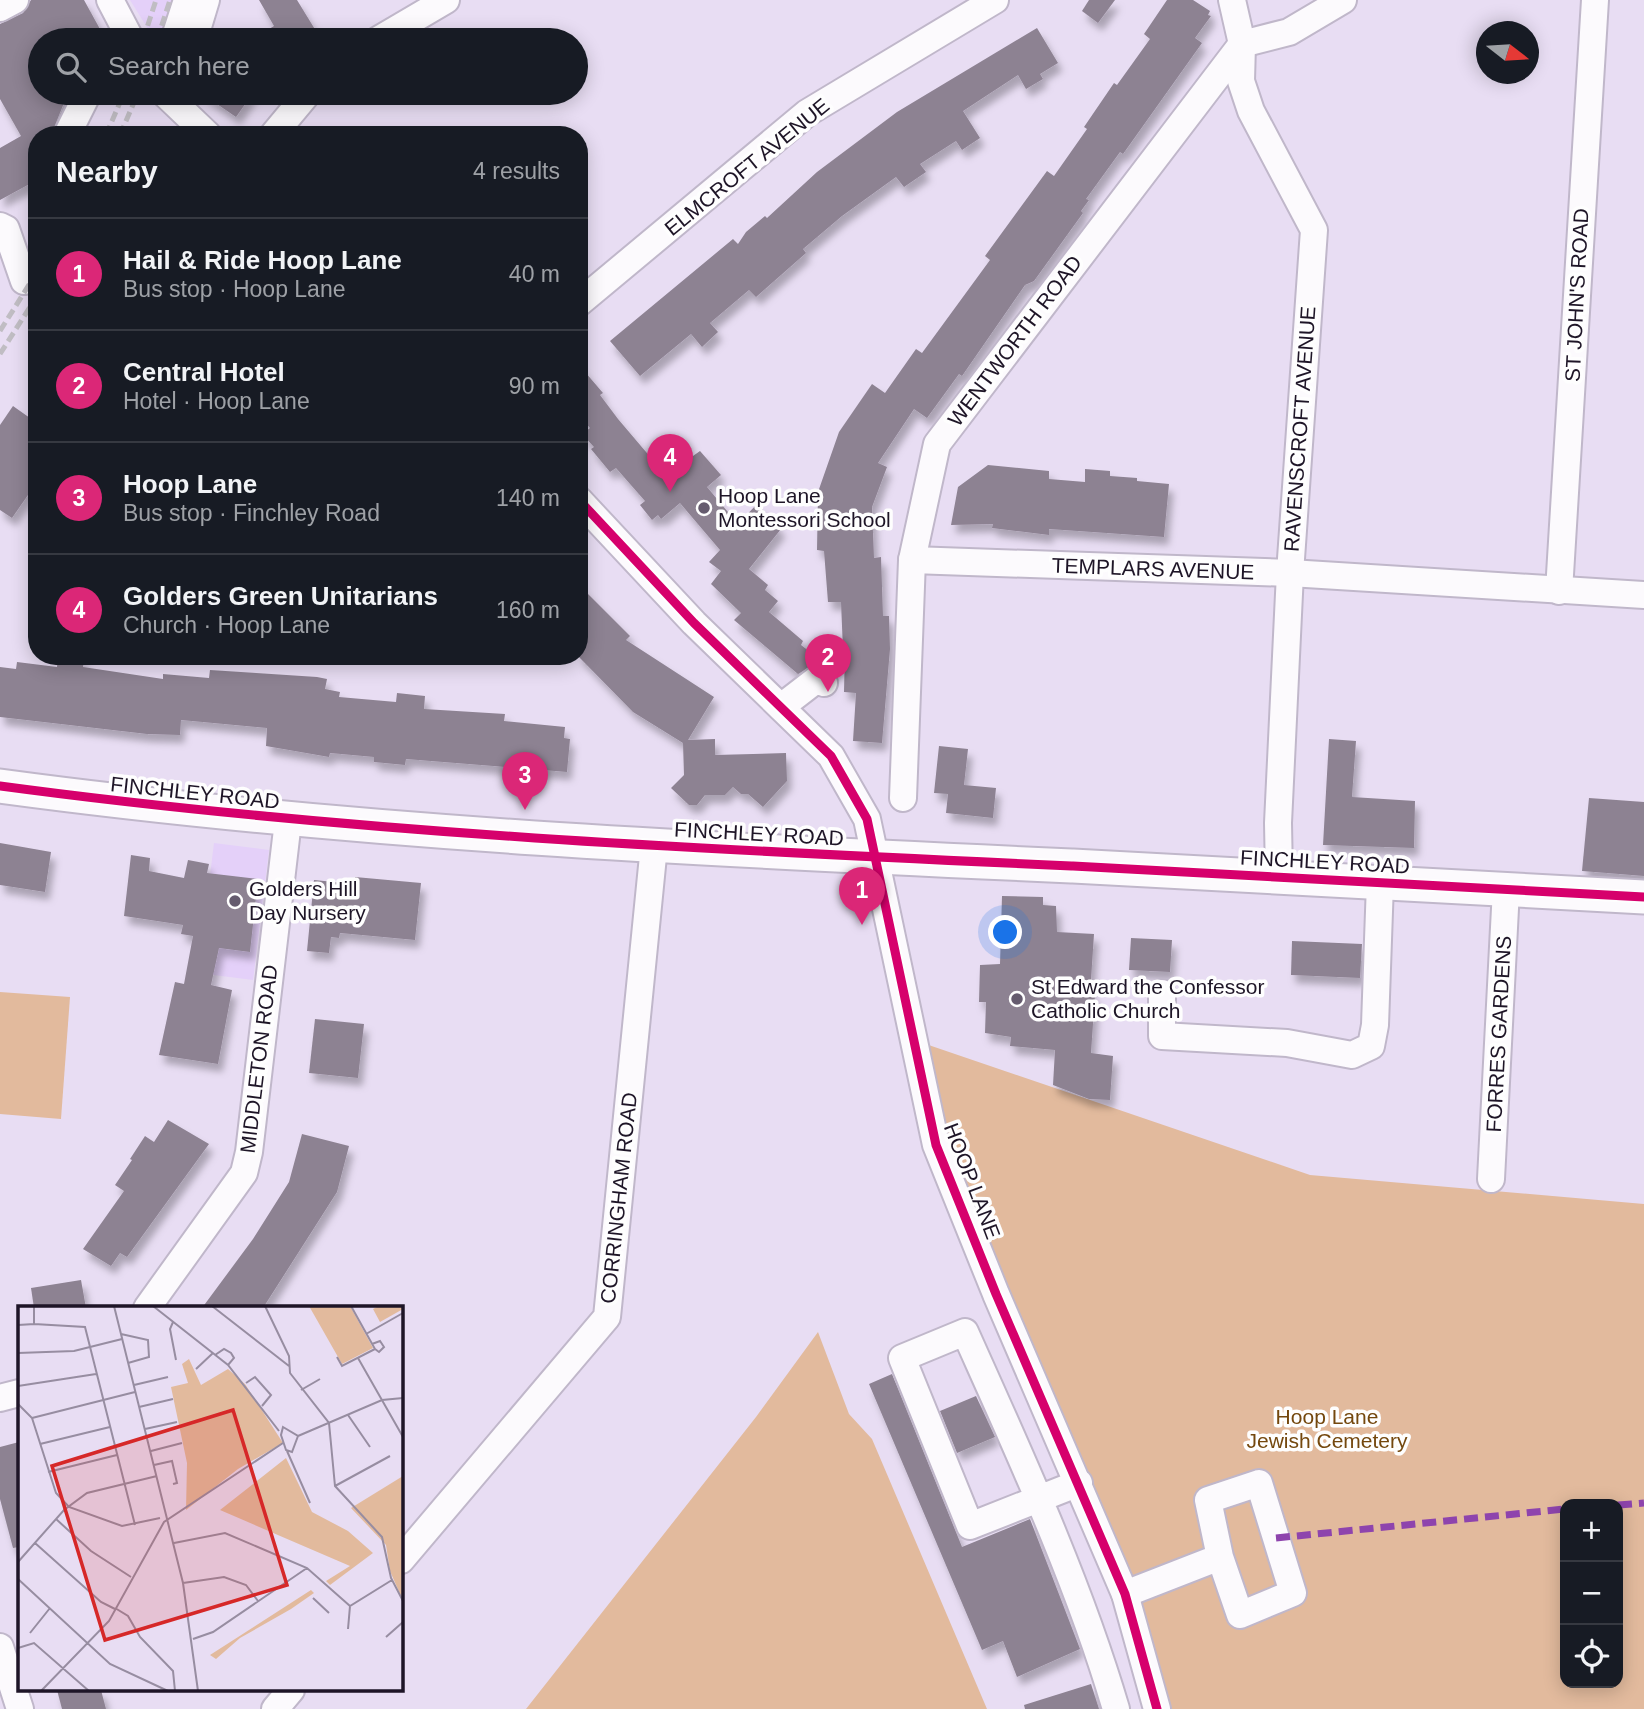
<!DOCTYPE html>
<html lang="en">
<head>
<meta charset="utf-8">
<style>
  :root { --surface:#171b24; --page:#20242c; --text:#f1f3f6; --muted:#9ea1a6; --line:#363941; --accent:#db2777 }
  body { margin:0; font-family:Helvetica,sans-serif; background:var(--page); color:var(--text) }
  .controls { position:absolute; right:21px; bottom:21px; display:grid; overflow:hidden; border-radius:14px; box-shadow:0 4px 18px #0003 }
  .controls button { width:63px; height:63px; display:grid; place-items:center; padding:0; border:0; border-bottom:2px solid var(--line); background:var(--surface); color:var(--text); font:35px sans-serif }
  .compass { position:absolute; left:1476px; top:21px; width:63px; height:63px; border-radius:50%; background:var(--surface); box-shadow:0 4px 18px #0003; rotate:107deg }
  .you { position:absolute; left:1006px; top:933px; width:24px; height:24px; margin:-18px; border:5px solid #fff; border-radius:50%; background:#1a73e8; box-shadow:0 0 0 10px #1a73e833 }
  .badge { display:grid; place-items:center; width:46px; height:46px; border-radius:50%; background:var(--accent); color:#fff; font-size:23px; font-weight:700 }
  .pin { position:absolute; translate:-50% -58px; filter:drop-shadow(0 2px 4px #0008) }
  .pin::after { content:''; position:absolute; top:37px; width:24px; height:21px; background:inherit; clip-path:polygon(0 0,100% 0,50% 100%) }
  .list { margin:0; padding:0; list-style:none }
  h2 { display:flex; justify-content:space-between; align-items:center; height:91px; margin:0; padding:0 28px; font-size:30px }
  h2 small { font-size:23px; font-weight:400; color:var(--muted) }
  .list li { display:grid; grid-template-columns:46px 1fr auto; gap:21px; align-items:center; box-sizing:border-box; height:112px; padding:0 28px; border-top:2px solid var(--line) }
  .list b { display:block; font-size:26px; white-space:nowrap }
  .list p { margin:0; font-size:23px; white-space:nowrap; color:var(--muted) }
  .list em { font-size:23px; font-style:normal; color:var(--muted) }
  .icon { flex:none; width:38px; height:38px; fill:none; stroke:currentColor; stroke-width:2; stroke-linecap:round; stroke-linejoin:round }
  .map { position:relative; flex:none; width:1644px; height:1709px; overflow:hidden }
  .search { position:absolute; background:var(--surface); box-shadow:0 4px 18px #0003; left:28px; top:28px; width:560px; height:77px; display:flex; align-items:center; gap:18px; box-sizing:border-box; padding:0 24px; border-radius:38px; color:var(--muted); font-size:26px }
  .panel { position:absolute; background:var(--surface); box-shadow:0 4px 18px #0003; left:28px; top:126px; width:560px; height:539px; border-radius:28px }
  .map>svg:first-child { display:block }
  .built { fill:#e4d0f9 }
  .green { fill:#e2ba9d; fill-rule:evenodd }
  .building { fill:#8d8292; filter:url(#shadow) }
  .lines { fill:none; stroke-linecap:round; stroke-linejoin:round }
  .minor-casing { stroke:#c0b7ca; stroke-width:30 }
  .major-casing { stroke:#c0b7ca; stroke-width:37 }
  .minor { stroke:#fcfafd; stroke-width:26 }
  .major { stroke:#fcfafd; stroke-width:33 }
  .rail { stroke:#c0bdc3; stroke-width:5; stroke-dasharray:10 5; stroke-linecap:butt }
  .quiet { stroke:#8e44ad; stroke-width:7; stroke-dasharray:14 7; stroke-linecap:butt }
  .cycleway-casing { stroke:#fefefe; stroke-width:13 }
  .cycleway { stroke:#d6006c; stroke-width:9 }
  .poi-dot { fill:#655b6e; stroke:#fefefe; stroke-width:2.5 }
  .labels { text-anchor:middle; stroke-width:7; stroke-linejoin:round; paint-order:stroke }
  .street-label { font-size:21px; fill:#1e1527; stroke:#fefefe }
  .poi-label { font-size:21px; fill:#1e1527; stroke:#fefefe; text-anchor:start }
  .park-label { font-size:21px; fill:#74480e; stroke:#fefefe }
  .inset-road { fill:none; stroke:#978da1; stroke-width:2 }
  .view { fill:#d62828; fill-opacity:0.15; stroke:#d62828; stroke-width:3.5 }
  .inset-edge { fill:none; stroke:#1e1527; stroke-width:3.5 }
</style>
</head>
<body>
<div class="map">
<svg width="1644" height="1709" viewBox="0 0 1644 1709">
  <defs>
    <filter id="shadow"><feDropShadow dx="4.5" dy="8" stdDeviation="3.5" flood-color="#0004"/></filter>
  </defs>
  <rect width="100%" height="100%" fill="#e8ddf3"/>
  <g class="built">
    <polygon points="130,0 198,0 185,40 155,40"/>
    <polygon points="214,843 269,850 253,980 198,973"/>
  </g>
  <g class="green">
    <polygon points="0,992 70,997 61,1119 0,1114"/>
    <path d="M911 1039 1310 1175 1644 1204V1709H1157ZM1565 1504H1618V1683H1565Z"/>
    <polygon points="818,1332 849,1414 872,1439 987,1709 526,1709 756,1417"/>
  </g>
  <g class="building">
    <polygon points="31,0 84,0 106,40 40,40 40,93 68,93 51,135 37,135 37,180 0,200 0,148 21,136 0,99 0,24 23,13"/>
    <polygon points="259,0 297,0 316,31 302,40 251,40 274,26"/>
    <polygon points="1089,0 1115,0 1098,23 1082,11"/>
    <polygon points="1167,0 1193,0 1210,11 1208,15 1211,16 1195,38 1202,43 1123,154 1120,152 1086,199 1089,200 1081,211 1083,213 1034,281 1025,285 962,376 959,374 927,418 914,409 878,463 887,467 872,507 874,558 881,557 883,616 889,616 890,649 882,743 853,741 856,693 844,692 845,649 843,650 841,602 828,602 824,551 817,550 818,492 839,432 872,384 885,393 916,349 922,353 990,260 985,256 1047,171 1054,176 1087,129 1084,127 1114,83 1117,85 1150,39 1144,34"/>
    <polygon points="1037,28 1058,63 1040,74 1043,79 1026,89 1018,75 963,111 980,138 962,150 956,141 920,164 926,172 904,187 896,177 842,216 803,249 806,253 756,297 749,290 710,323 718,332 702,347 691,334 640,376 610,341 733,239 738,244 746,232 765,216 767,218 817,172 897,112"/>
    <polygon points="201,93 253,93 236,117"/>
    <polygon points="579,365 603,393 600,395 618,419 663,472 675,462 679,466 700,451 721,475 707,487 738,524 757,504 781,529 749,569 768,585 765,590 778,601 769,612 803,641 801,645 810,652 815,664 798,674 734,620 741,613 711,584 721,571 709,562 720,550 680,503 661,519 658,515 652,520 640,505 645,501 616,468 610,472 591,449 594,447 582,434 590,428 579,416"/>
    <polygon points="13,406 37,423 37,482 12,518 0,510 0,425"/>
    <polygon points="988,465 1049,471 1049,479 1085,482 1085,469 1110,471 1110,476 1137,478 1137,481 1169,484 1164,537 1049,529 1049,535 992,528 993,524 951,525 958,487"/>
    <polygon points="579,585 630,636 626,640 714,697 688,740 715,739 715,755 786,753 787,781 763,807 748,794 741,794 733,787 725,795 705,795 697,805 689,805 671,788 684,775 683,743 633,712 579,657"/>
    <polygon points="58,656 84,659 83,667 163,679 163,674 209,678 210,670 317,677 327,679 325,689 340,692 339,697 396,702 397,693 425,696 424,709 505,714 504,721 565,727 564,738 570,739 567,772 406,759 405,765 374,762 374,757 330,753 329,757 266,746 267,728 181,720 180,735 147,734 0,717 0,667 16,669 17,662 57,667"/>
    <polygon points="1329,739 1356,741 1352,797 1415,801 1414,848 1323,845"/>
    <polygon points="939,746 968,749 964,785 996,788 993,818 946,813 948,794 934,793"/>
    <polygon points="1589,798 1644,802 1644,876 1582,871"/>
    <polygon points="0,843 51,852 45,892 0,885"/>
    <polygon points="131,855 150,858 149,871 184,878 188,860 209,864 207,873 258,879 250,952 219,948 211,985 232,990 218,1064 159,1055 175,982 184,984 193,936 181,934 183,925 124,916"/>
    <polygon points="355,877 421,883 415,940 340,933 339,938 331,937 329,953 307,951 314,880 355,884"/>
    <polygon points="1002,896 1043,897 1043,905 1056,906 1057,932 1094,934 1090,995 1095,995 1091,1053 1113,1056 1110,1100 1089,1099 1053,1085 1055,1050 1010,1046 1011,1037 985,1033 986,1002 979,1002 980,965 1000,964"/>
    <polygon points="1131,938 1172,940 1170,972 1129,970"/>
    <polygon points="1292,941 1362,944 1360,978 1291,975"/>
    <polygon points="315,1019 364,1024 358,1078 309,1073"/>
    <polygon points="168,1120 209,1144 127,1257 120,1253 111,1266 83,1249 124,1191 115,1185 132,1160 130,1159 145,1136 154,1142"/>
    <polygon points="302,1134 349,1146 337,1192 263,1308 202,1308 253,1239 289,1182"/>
    <polygon points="81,1280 86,1308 34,1308 31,1288"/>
    <polygon points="892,1374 962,1547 1030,1519 1080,1649 1017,1677 1003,1641 982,1650 869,1384"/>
    <polygon points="976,1396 995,1437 957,1453 940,1411"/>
    <polygon points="19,1442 19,1547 13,1548 0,1499 0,1447"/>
    <polygon points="1091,1684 1099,1709 1025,1709 1024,1705"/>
    <polygon points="57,1690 101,1690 106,1709 62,1709"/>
  </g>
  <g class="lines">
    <defs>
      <g id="minor">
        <polyline points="110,0 131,40"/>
        <polyline points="1232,0 1242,44 1241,81 1251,111 1314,230 1290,573 1278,823 1279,876"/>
        <polyline points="0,8 15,0"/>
        <polyline points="174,40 187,0"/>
        <polyline points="194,40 206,0"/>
        <polyline points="378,40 446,0"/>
        <polyline points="164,93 208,135"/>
        <polyline points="67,135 88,93"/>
        <polyline points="273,135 308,93"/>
        <polyline points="0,226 6,229 24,281"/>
        <polyline points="579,303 807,113 995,0"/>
        <polyline points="579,500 694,623 831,756 867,819 936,1145 996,1294 1125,1594 1157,1709"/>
        <polyline points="912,560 1290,573 1644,595"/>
        <polyline points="1559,591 1595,0"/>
        <polyline points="781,707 816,680 824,683"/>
        <polyline points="903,798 912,560 937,444 1242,44 1289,32 1343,0"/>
        <polyline points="1162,993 1162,1036 1287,1043 1352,1055 1371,1046 1375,1025 1380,883"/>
        <polyline points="1491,1179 1506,889"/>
        <polyline points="147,1308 244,1173 249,1152 288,821"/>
        <polyline points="0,1398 19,1393"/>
        <path d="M1079 1483 970 1526 902 1358 965 1332C1020 1455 1078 1580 1116 1709"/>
        <polyline points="401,1560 607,1317 654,846"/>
        <polyline points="1125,1594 1220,1557 1240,1615 1293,1593 1259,1483 1208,1500 1220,1557"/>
        <polyline points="0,1647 20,1709"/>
        <polyline points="275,1709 291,1690"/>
      </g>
      <path id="major" d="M0 786C356 834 715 850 1073 866 1264 875 1454 886 1644 897"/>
    </defs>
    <use href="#minor" class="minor-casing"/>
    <use href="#major" class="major-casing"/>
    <use href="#minor" class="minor"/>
    <use href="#major" class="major"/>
    <g class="rail">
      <polyline points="143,40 156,0"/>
      <polyline points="157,40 170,0"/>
      <polyline points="106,135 124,93"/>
      <polyline points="120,135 138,93"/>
      <polyline points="0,331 37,272"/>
      <polyline points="0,354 37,296"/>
    </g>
    <g class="quiet">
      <polyline points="1618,1505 1644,1503"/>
      <polyline points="1276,1538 1565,1509"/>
    </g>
    <defs>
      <g id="cycleway">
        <polyline points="579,500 694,623 831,756 867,819 936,1145 996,1294 1125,1594 1157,1709"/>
        <path d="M0 786C356 834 715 850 1073 866 1264 875 1454 886 1644 897"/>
      </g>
    </defs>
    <use href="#cycleway" class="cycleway-casing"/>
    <use href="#cycleway" class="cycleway"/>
  </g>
  <g class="poi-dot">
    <circle cx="704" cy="508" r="7"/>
    <circle cx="235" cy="901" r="7"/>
    <circle cx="1017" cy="999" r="7"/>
  </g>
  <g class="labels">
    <g class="street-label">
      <text transform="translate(747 167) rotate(-39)" y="7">ELMCROFT AVENUE</text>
      <text transform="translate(1577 295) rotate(-87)" y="7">ST JOHN'S ROAD</text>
      <text transform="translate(1015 341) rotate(-53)" y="7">WENTWORTH ROAD</text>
      <text transform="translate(1300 429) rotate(-86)" y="7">RAVENSCROFT AVENUE</text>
      <text transform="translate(1153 569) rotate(2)" y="7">TEMPLARS AVENUE</text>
      <text transform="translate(195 793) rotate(6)" y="7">FINCHLEY ROAD</text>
      <text transform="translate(759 834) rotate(3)" y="7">FINCHLEY ROAD</text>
      <text transform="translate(1325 862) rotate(3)" y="7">FINCHLEY ROAD</text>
      <text transform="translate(1499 1034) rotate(-87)" y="7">FORRES GARDENS</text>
      <text transform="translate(259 1059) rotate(-83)" y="7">MIDDLETON ROAD</text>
      <text transform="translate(972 1181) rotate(69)" y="7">HOOP LANE</text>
      <text transform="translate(619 1198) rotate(-84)" y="7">CORRINGHAM ROAD</text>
    </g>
    <g class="poi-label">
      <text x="718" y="503">Hoop Lane<tspan x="718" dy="24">Montessori School</tspan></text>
      <text x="249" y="896">Golders Hill<tspan x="249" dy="24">Day Nursery</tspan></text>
      <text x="1031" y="994">St Edward the Confessor<tspan x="1031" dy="24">Catholic Church</tspan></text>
    </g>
    <g class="park-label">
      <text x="1327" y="1424">Hoop Lane<tspan x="1327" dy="24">Jewish Cemetery</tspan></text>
    </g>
  </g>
  <g transform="translate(18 1306)">
    <rect width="385" height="385" fill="#e8ddf3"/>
    <path d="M291 0H332L355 42 324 58ZM361 0H385V3L362 16 355 3ZM171 53 183 79 210 63 227 78 265 137 220 163 168 204 169 157 153 81 170 77 164 58ZM268 152 294 206 330 225 355 247 312 279 308 275 332 260 202 204ZM385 170V295L372 265 368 239 333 202ZM293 284 296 287 273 303 222 332 198 353 192 349Z" fill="#e2ba9d"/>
    <path class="inset-road" d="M96 0 165 277 180 385M135 0 210 59 261 125M194 0 271 60M247 0 271 50 272 67 311 117 317 180 364 231 373 272 385 295M155 16 152 23 158 54M16 18 67 21 117 219M0 19 16 18V0M103 28 130 34 131 51 110 57M348 28 385 7M354 38 362 35 366 41 361 46 357 43M0 47 56 45 104 33M197 49 206 43 213 47 216 52 210 59M319 51 324 60 357 43 333 0M340 52 385 131M178 63 195 47M228 77 237 71 253 89 244 100M116 79 150 71M0 80 78 68M283 84 302 73M0 98 14 112 38 187 51 201 104 220 142 212M121 101 155 93M330 109 352 141M14 112 117 86M265 121 280 130 274 146 268 144 263 129ZM127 123 159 116M280 130 364 94 385 92M22 138 92 121M133 145 164 137M269 145 292 197M136 159 154 155 159 177 155 178M30 166 99 149M317 180 372 150M38 213 73 245 113 271M17 237 83 296 97 303M156 237 207 227 289 262 332 300 374 274M0 256 46 204 69 187 139 170M0 273 92 358 150 385M165 277 206 271 228 279 240 295M295 292 311 307M97 302 110 310 122 331 155 365 157 385M330 323 332 300M12 327 32 302M368 331 385 316M175 333 195 326 289 262M0 342 16 337 71 385M23 385 91 315 146 216 265 137"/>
    <path class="view" d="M215 104 269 279 87 334 34 160Z"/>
    <rect width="385" height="385" class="inset-edge"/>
  </g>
</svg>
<div class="controls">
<button>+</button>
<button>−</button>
<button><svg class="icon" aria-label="locate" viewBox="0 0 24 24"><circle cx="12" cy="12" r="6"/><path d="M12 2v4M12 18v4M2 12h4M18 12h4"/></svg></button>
</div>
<svg class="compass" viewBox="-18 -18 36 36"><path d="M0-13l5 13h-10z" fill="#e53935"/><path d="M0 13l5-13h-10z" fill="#9ea1a6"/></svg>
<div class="you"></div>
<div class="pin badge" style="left:862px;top:925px">1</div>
<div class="pin badge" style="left:828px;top:692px">2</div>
<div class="pin badge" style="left:525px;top:810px">3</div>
<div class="pin badge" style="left:670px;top:492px">4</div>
<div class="search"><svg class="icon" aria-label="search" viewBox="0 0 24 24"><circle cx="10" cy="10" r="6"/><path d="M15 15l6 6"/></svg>Search here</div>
<section class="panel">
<h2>Nearby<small>4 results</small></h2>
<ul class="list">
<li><span class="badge">1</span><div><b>Hail &amp; Ride Hoop Lane</b><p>Bus stop · Hoop Lane</p></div><em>40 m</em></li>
<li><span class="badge">2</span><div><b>Central Hotel</b><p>Hotel · Hoop Lane</p></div><em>90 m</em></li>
<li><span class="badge">3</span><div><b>Hoop Lane</b><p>Bus stop · Finchley Road</p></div><em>140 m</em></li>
<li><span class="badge">4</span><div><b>Golders Green Unitarians</b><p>Church · Hoop Lane</p></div><em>160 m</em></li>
</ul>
</section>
</div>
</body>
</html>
